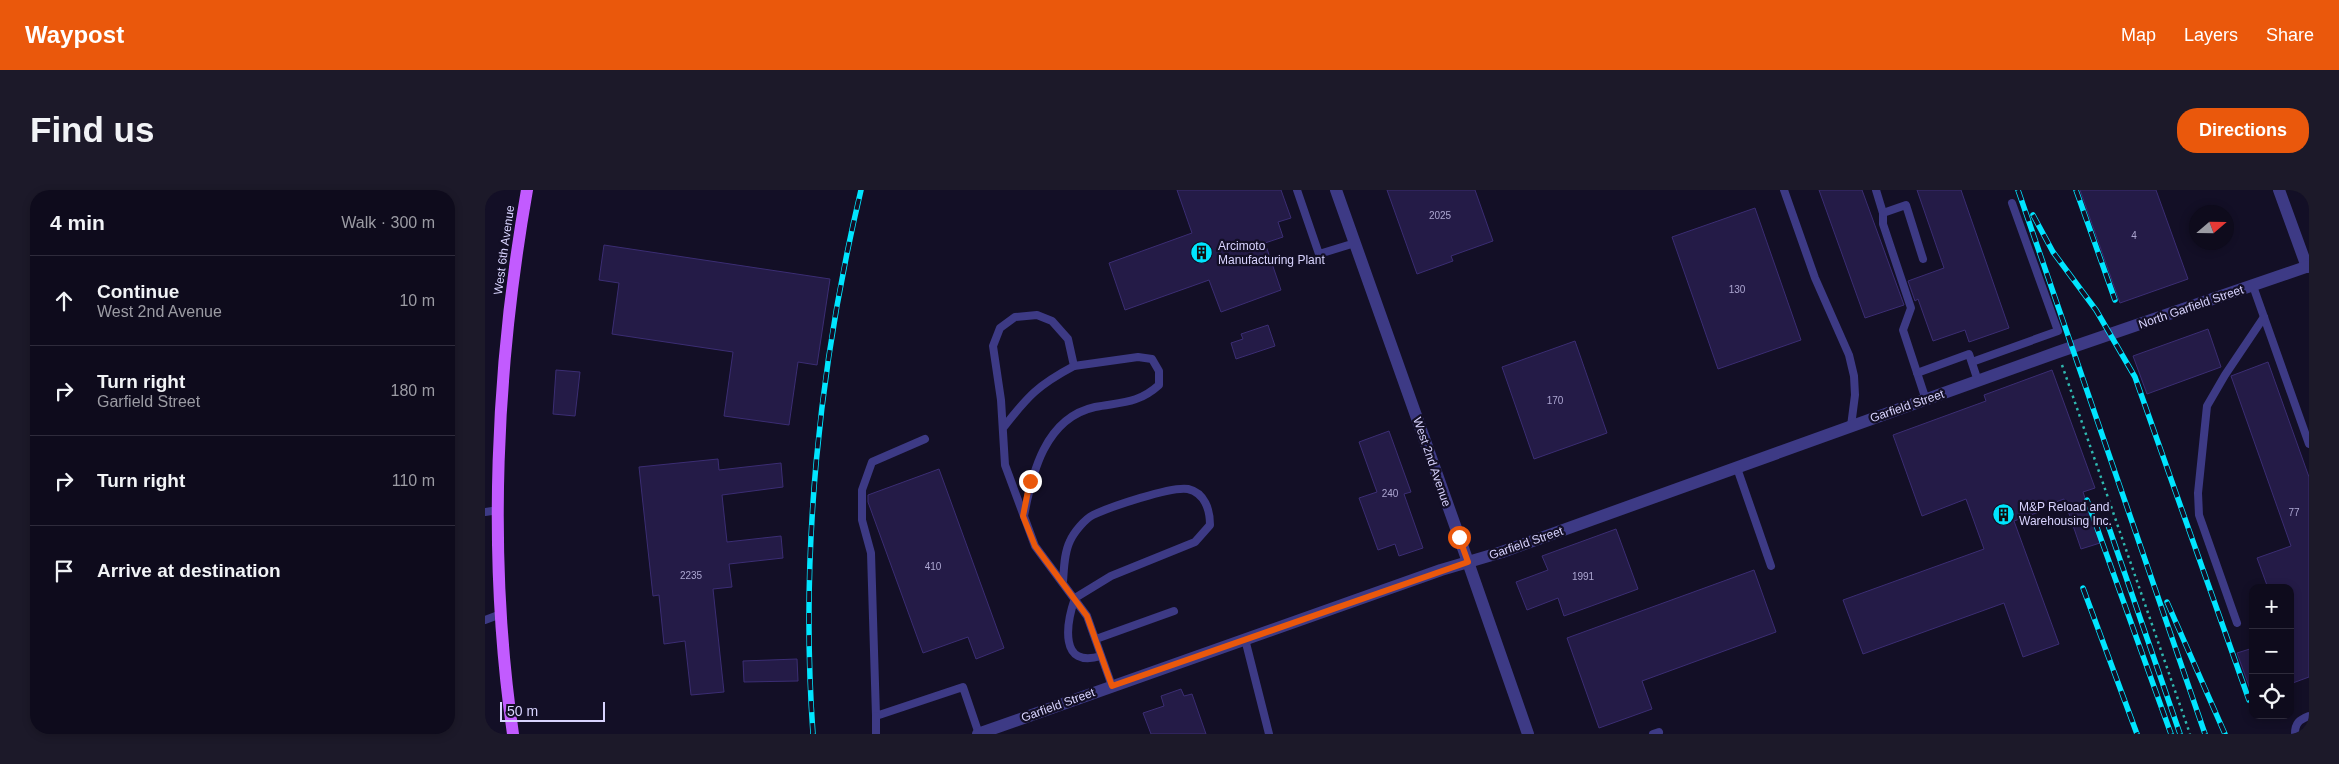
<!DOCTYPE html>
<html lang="en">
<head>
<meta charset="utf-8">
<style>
  :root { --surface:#0e0b1c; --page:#1c1929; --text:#f1f3f6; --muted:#9b9ba3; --line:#2e2b3b; --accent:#ea580c }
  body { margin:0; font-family:Arial,sans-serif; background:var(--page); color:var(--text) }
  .controls { position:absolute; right:15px; bottom:15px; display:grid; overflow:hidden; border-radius:10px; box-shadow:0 2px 8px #0003 }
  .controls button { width:45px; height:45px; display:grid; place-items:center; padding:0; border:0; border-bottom:1px solid var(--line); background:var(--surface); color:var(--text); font:25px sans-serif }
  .compass { position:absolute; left:1704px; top:15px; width:45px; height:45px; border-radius:50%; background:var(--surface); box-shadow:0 2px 8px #0003; rotate:70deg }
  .scale { position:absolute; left:15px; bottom:12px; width:105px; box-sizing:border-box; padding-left:5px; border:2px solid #d9d4ff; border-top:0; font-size:14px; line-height:18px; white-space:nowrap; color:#d9d4ff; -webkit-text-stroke:4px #130f26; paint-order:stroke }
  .stop { position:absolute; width:15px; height:15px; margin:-11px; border:4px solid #ea580c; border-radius:50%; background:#fff }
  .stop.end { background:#ea580c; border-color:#fff; box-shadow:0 1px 5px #0008 }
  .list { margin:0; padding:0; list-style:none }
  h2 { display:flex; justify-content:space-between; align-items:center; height:65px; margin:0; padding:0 20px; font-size:21px }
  h2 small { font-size:16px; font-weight:400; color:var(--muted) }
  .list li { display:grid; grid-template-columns:32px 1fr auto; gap:15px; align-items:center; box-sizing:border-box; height:90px; padding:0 20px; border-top:1px solid var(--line) }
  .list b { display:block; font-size:19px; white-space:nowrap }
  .list p { margin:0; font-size:16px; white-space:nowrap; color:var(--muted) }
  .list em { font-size:16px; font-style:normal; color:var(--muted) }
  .icon { flex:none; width:28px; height:28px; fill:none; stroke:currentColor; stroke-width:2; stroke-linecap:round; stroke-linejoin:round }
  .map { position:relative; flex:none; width:1824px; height:544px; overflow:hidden; border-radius:20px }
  header { display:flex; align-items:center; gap:30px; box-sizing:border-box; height:70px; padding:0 25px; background:var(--accent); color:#fff }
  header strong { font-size:24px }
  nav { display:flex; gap:28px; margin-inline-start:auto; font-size:18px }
  .intro { display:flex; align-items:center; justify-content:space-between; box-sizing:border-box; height:120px; padding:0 30px }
  h1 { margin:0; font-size:35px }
  .button { padding:12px 22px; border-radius:20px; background:var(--accent); color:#fff; font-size:18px; font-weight:700 }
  main { display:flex; gap:30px; padding:0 30px }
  aside { flex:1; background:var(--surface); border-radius:20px; box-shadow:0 2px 8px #0003 }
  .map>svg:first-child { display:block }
  .building { fill:#241b47; stroke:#3b2d73 }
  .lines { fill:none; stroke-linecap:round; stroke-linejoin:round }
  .path { stroke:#2fb8b0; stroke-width:2.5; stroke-dasharray:2.5 4; stroke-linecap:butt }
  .service { stroke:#3d3a85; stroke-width:8 }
  .minor { stroke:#3d3a85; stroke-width:12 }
  .tertiary { stroke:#3d3a85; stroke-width:12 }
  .primary { stroke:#c25bff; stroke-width:12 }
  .rail-casing { stroke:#00e5ff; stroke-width:5.5 }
  .rail { stroke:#130f26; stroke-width:4; stroke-dasharray:11; stroke-linecap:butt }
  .route { stroke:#ea580c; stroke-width:6 }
  .labels { text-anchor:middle; stroke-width:4.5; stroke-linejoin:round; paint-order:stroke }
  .number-label { font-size:10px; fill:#aca6d1 }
  .poi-label { font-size:12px; fill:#d9d4ff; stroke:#130f26; text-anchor:start }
  .street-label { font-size:12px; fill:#d9d4ff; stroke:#130f26 }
</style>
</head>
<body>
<header>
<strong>Waypost</strong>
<nav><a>Map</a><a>Layers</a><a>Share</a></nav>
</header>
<div class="intro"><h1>Find us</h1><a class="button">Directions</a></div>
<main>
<aside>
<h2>4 min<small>Walk · 300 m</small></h2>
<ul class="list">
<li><svg class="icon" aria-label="ahead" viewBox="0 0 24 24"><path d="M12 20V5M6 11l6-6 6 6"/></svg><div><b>Continue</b><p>West 2nd Avenue</p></div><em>10 m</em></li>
<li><svg class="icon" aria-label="right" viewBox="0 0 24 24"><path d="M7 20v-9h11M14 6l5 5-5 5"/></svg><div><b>Turn right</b><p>Garfield Street</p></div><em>180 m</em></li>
<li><svg class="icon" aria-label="right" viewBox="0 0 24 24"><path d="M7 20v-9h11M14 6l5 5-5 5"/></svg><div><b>Turn right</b></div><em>110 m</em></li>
<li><svg class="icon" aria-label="arrive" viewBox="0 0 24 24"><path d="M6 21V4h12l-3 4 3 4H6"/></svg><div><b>Arrive at destination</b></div></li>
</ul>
</aside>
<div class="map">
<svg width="1824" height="544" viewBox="0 0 1824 544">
  <rect width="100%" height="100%" fill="#130f26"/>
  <g class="building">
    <polygon points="692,0 796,0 806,28 793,32 798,47 780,53 796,100 736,122 724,90 640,120 624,73 707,43"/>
    <polygon points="902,0 990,0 1008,51 966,66 968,71 932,84"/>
    <polygon points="1334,0 1377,0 1419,115 1380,128"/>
    <polygon points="1432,0 1476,0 1524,138 1484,152 1480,140 1448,151 1433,109 1430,111 1423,91 1459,78"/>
    <polygon points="1595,0 1671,0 1703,89 1635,113"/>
    <polygon points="1270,18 1316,150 1233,179 1187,47"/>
    <polygon points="119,55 345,89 332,175 313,172 304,235 239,226 248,162 127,144 134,93 114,90"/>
    <polygon points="783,135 790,156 751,169 746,153 758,149 756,144"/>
    <polygon points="1723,139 1736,177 1662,204 1648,166"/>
    <polygon points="1090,151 1122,243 1049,269 1017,177"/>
    <polygon points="1783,172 1824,287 1824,487 1805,494 1805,398 1783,398 1772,368 1806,356 1746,186"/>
    <polygon points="71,180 95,182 90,226 68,224"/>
    <polygon points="1567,180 1610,298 1598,302 1615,353 1596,359 1579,309 1552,319 1554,322 1529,331 1574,454 1538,467 1519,413 1378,464 1358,410 1499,359 1481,309 1437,326 1408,245 1501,211 1499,205"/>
    <polygon points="904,241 926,302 919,304 938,358 914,366 910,354 893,360 874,308 892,302 874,252"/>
    <polygon points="233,269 234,280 296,273 298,297 237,305 242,352 296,346 298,368 244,374 247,397 228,399 239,502 206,505 200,451 179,454 174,405 168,406 154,277"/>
    <polygon points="454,279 519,458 491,469 483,447 438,463 383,312 383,305"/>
    <polygon points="1131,339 1153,399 1079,426 1073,408 1042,420 1031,392 1063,380 1057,366"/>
    <polygon points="1269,380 1291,442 1157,491 1167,519 1114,538 1082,448"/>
    <polygon points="1768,458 1768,502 1766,502 1752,463"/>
    <polygon points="312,469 313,491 259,492 258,471"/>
    <polygon points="696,499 699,506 707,504 721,544 666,544 658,523 679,516 676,506"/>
  </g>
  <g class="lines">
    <polyline class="path" points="1577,175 1705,544"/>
    <g class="service">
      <polyline points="812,0 834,64 870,53"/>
      <polyline points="1299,0 1330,88 1364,165 1369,186 1370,205 1366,236"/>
      <polyline points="1391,0 1398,23 1398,34 1426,118 1418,140 1441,210"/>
      <polyline points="1398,23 1421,15 1438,69"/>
      <polyline points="1768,96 1824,254"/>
      <polyline points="1487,172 1573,141 1527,13"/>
      <polyline points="1432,183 1484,164 1493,191"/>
      <path d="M518 238C543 206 553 195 589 176L583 149 567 131 552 125 530 127 515 138 508 156 516 210 520 275 550 356 602 426 627 496"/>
      <polyline points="440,249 387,272 377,300 377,330 386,363 391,526 478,497 494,544"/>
      <polyline points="1252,278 1286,376"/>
      <polyline points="0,322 14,320"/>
      <path d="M539 326C547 283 560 228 610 217 636 212 653 214 674 195V181L667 169 653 167 589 176"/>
      <path d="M578 392C579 379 579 363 585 351 589 342 600 329 608 325 625 317 686 296 703 299 720 303 725 320 725 335L710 352 626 386 590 408C581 434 574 479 616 466"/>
      <polyline points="0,430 16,424"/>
      <polyline points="1752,433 1714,325 1713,303 1722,216 1740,185 1779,127"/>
      <polyline points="611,449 689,421"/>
      <polyline points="760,449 784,544"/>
      <polyline points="391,526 391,544"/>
      <polyline points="1168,544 1174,542"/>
      <path d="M1810 544C1810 533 1814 530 1824 526"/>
    </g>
    <g class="minor">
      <polyline points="851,0 983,372"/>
      <polyline points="1794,0 1822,77"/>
    </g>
    <g class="tertiary">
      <polyline points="983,372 1043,544"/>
      <polyline points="493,544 956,380 1017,362 1573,162 1824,76"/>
    </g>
    <path class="primary" d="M28 544C2 366 11 176 42 0"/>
    <defs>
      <g id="rail">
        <polyline points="1533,0 1720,544"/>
        <polyline points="1591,0 1630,110"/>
        <polyline points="1548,25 1568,62 1611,120 1650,187 1764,510"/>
        <polyline points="1602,310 1686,544"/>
        <polyline points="1621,329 1695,544"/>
        <polyline points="1598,398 1652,544"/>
        <polyline points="1682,412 1740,544"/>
        <path d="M328 544C315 363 334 176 376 0"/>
      </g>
    </defs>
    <use href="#rail" class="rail-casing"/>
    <use href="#rail" class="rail"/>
  </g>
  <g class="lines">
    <polyline class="route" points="545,291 538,326 550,356 602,426 627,496 983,372 974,347"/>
  </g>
  <defs>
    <symbol id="building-disc" viewBox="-11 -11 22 22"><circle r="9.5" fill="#00e5ff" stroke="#130f26"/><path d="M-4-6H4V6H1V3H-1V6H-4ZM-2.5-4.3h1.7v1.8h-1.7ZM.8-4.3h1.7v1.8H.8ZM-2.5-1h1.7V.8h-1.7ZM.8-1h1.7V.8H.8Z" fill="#111"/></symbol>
  </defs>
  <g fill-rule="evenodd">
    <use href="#building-disc" x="704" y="50" width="25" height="25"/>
    <use href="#building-disc" x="1506" y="312" width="25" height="25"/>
  </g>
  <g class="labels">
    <g class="number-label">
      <text x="955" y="29">2025</text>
      <text x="1649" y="49">4</text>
      <text x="1252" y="103">130</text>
      <text x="1070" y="214">170</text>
      <text x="905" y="307">240</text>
      <text x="1809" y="326">77</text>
      <text x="448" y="380">410</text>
      <text x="206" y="389">2235</text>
      <text x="1098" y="390">1991</text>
    </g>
    <g class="poi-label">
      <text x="733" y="60">Arcimoto<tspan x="733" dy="14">Manufacturing Plant</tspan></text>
      <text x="1534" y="321">M&amp;P Reload and<tspan x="1534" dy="14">Warehousing Inc.</tspan></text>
    </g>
    <g class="street-label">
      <text transform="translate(19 60) rotate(-82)" y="4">West 6th Avenue</text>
      <text transform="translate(1706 117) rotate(-19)" y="4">North Garfield Street</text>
      <text transform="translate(1422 216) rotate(-19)" y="4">Garfield Street</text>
      <text transform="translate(947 272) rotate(71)" y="4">West 2nd Avenue</text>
      <text transform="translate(1041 353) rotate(-19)" y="4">Garfield Street</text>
      <text transform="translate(573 515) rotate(-20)" y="4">Garfield Street</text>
    </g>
  </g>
</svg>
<div class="controls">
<button>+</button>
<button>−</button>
<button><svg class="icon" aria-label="locate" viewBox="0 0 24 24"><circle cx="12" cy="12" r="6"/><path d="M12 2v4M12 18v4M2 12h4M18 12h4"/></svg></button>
</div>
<svg class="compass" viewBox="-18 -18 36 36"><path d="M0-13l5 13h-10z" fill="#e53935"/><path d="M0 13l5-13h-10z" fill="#9b9ba3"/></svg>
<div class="scale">50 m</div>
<div class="stop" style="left:974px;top:347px"></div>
<div class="stop end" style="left:545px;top:291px"></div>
</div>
</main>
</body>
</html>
